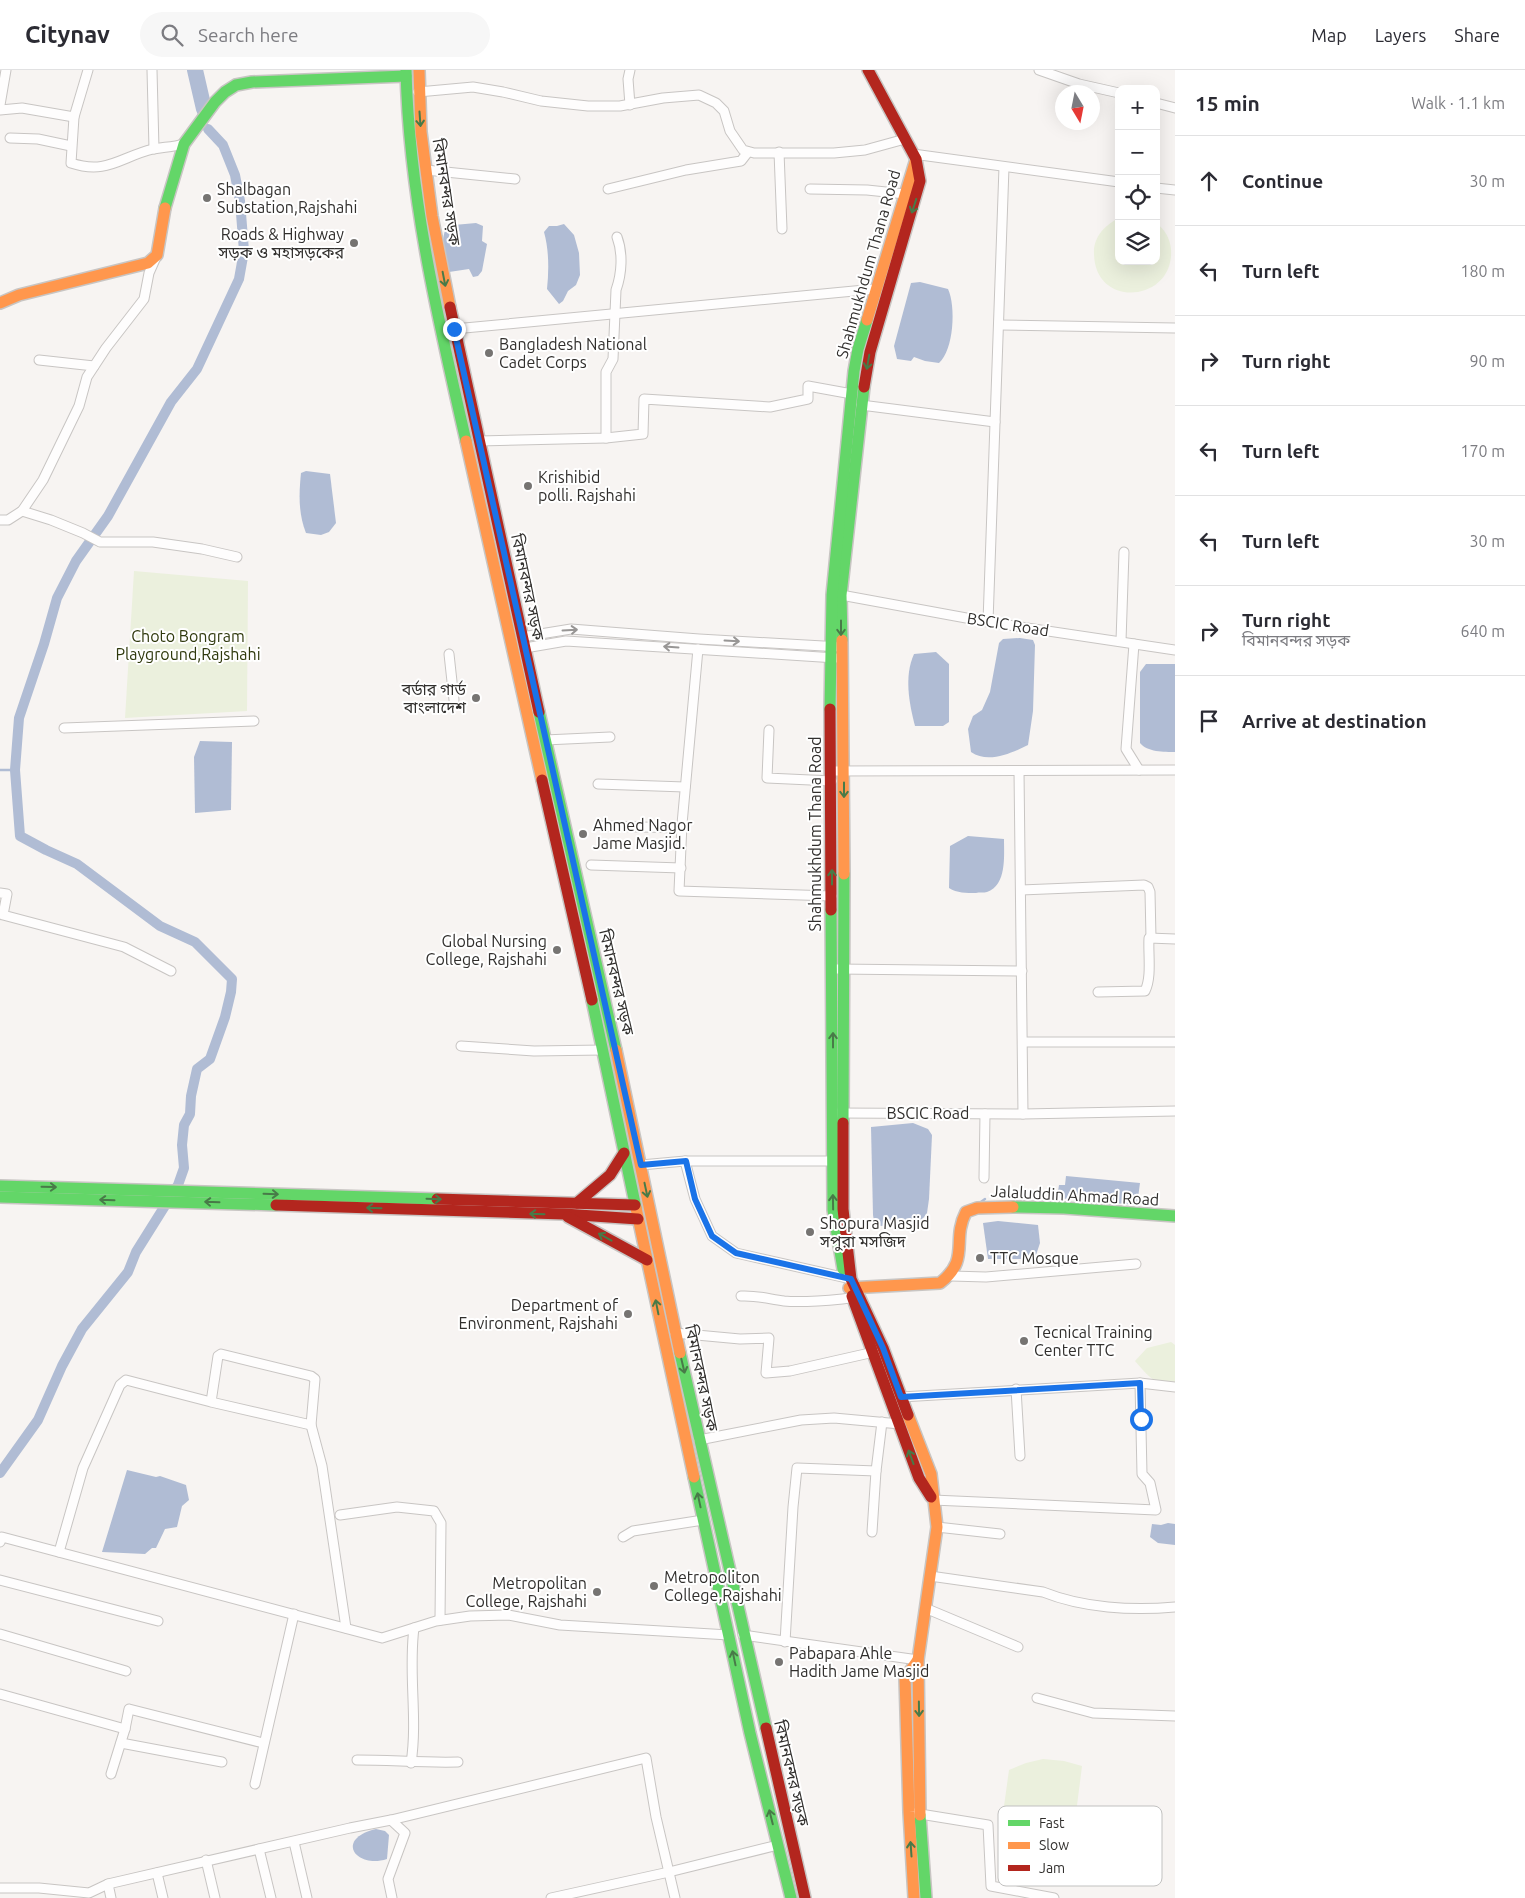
<!DOCTYPE html>
<html lang="en">
<head>
<meta charset="utf-8">
<style>
  :root { --surface:#fff; --page:#f7f7f7; --text:#2b2b33; --muted:#7c7c81; --line:#e1e1e2 }
  body { margin:0; font-family:Ubuntu,"Noto Sans Bengali",sans-serif; background:var(--page); color:var(--text) }
  .controls { position:absolute; right:15px; top:15px; display:grid; overflow:hidden; border-radius:10px; box-shadow:0 5px 20px #0002 }
  .controls button { width:45px; height:45px; display:grid; place-items:center; padding:0; border:0; border-bottom:1px solid var(--line); background:var(--surface); color:var(--text); font:25px sans-serif }
  .compass { position:absolute; left:1055px; top:15px; width:45px; height:45px; border-radius:50%; background:var(--surface); box-shadow:0 5px 20px #0002; rotate:170deg }
  .stop { position:absolute; width:15px; height:15px; margin:-11px; border:4px solid #1a73e8; border-radius:50%; background:#fff }
  .stop.end { background:#1a73e8; border-color:#fff; box-shadow:0 1px 5px #0008 }
  .list { margin:0; padding:0; list-style:none }
  h2 { display:flex; justify-content:space-between; align-items:center; height:65px; margin:0; padding:0 20px; font-size:21px }
  h2 small { font-size:16px; font-weight:400; color:var(--muted) }
  .list li { display:grid; grid-template-columns:32px 1fr auto; gap:15px; align-items:center; box-sizing:border-box; height:90px; padding:0 20px; border-top:1px solid var(--line) }
  .list b { display:block; font-size:19px; white-space:nowrap }
  .list p { margin:0; font-size:16px; white-space:nowrap; color:var(--muted) }
  .list em { font-size:16px; font-style:normal; color:var(--muted) }
  .icon { flex:none; width:28px; height:28px; fill:none; stroke:currentColor; stroke-width:2; stroke-linecap:round; stroke-linejoin:round }
  .map { position:relative; flex:none; width:1175px; height:1828px; overflow:hidden }
  header { display:flex; align-items:center; gap:30px; box-sizing:border-box; height:70px; padding:0 25px; background:var(--surface); border-bottom:1px solid var(--line) }
  header strong { font-size:24px }
  nav { display:flex; gap:28px; margin-inline-start:auto; font-size:18px }
  .search { width:350px; height:45px; background:var(--page); display:flex; align-items:center; gap:12px; box-sizing:border-box; padding:0 18px; border-radius:28px; color:var(--muted); font-size:19px }
  main { display:flex }
  aside { flex:1; background:var(--surface) }
  .map>svg:first-child { display:block }
  .green { fill:#ebf0dd }
  .water { fill:#b0bcd4 }
  .lines { fill:none; stroke-linecap:round; stroke-linejoin:round }
  .stream { stroke:#b0bcd4; stroke-width:2.5 }
  .canal { stroke:#b0bcd4; stroke-width:10 }
  .river { stroke:#b0bcd4; stroke-width:16 }
  .street-casing { stroke:#c8c5c3; stroke-width:11 }
  .fast-casing { stroke:#c8c5c3; stroke-width:14 }
  .slow-casing { stroke:#c8c5c3; stroke-width:14 }
  .jam-casing { stroke:#c8c5c3; stroke-width:14 }
  .street { stroke:#fefdfd; stroke-width:9 }
  .fast { stroke:#63d668; stroke-width:11 }
  .slow { stroke:#ff974d; stroke-width:11 }
  .jam { stroke:#b3261e; stroke-width:11 }
  .oneway { stroke:#487a48 }
  .oneway2 { stroke:#989695 }
  .route { stroke:#1a73e8; stroke-width:6 }
  .poi-dot { fill:#767472; stroke:#fff; stroke-width:2 }
  .labels { text-anchor:middle; stroke-width:4; stroke-linejoin:round; paint-order:stroke }
  .poi-label { font-size:16px; fill:#312f2d; stroke:#fff; text-anchor:start }
  .street-label { font-size:16px; fill:#312f2d; stroke:#fff }
  .park-label { font-size:16px; fill:#2f390c; stroke:#fff }
  .key { fill:#fff; stroke:#c1c1c0; stroke-width:1 }
  .key-label { font-size:14px; fill:#312f2d }
</style>
</head>
<body>
<header>
<strong>Citynav</strong>
<div class="search"><svg class="icon" aria-label="search" viewBox="0 0 24 24"><circle cx="10" cy="10" r="6"/><path d="M15 15l6 6"/></svg>Search here</div>
<nav><a>Map</a><a>Layers</a><a>Share</a></nav>
</header>
<main>
<div class="map">
<svg width="1175" height="1828" viewBox="0 0 1175 1828">
  <rect width="100%" height="100%" fill="#f7f4f2"/>
  <g class="green">
    <path d="M1119 148V191H1156V153C1165 159 1170 169 1171 179 1175 232 1095 240 1094 184 1093 167 1105 155 1119 148Z"/>
    <polygon points="134,501 248,511 247,641 125,648"/>
    <path d="M1171 1272 1175 1275V1313C1153 1314 1149 1307 1135 1291L1147 1278Z"/>
    <polygon points="1043,1689 1064,1691 1082,1696 1071,1783 1042,1784 1022,1781 1000,1765 1009,1700 1026,1693"/>
  </g>
  <g class="water">
    <path d="M476 153 483 156 482 171 487 174 482 201 478 206 473 207 469 199 449 202C444 188 440 172 446 158L454 155Z"/>
    <path d="M564 154 574 165 579 183 580 205 576 215 568 221 563 231 559 234 547 219C549 200 549 180 544 162L549 156H557Z"/>
    <path d="M920 212 948 219C956 236 954 280 939 293L925 291 914 287 911 291 897 289 894 276 911 213Z"/>
    <path d="M306 401 330 404 336 453 329 462 321 465 306 463C298 443 299 423 301 403Z"/>
    <path d="M1020 568 1033 570 1035 575 1033 641 1028 675C1012 683 988 694 971 682L968 659 973 646 982 640 990 622 999 573 1003 569Z"/>
    <path d="M936 582 949 594V652L943 656H915C909 633 904 606 914 584Z"/>
    <path d="M1146 594H1175V682C1164 682 1147 682 1140 673V602Z"/>
    <polygon points="200,671 232,672 231,740 195,743 194,687"/>
    <path d="M968 766 1004 769C1004 786 1007 815 987 822 984 823 979 822 976 823 966 823 957 823 949 818L950 776Z"/>
    <polygon points="913,1053 928,1059 932,1065 929,1129 927,1143 918,1155 877,1156 874,1151 873,1145 871,1057"/>
    <polygon points="1066,1106 1140,1113 1137,1135 1057,1128 1059,1115 1065,1115"/>
    <polygon points="998,1151 1038,1155 1040,1173 1036,1185 1022,1189 988,1189 983,1153"/>
    <polygon points="127,1400 156,1407 160,1406 186,1415 189,1430 182,1436 177,1457 165,1459 156,1478 152,1478 145,1484 102,1482"/>
    <polygon points="1168,1453 1175,1454 1175,1475 1158,1473 1150,1467 1152,1454 1161,1455"/>
    <path d="M376 1759 385 1761 389 1765 387 1789C356 1799 334 1769 376 1759Z"/>
  </g>
  <g class="lines">
    <g class="stream">
      <polyline points="0,700 15,700"/>
      <polyline points="978,1134 985,1129"/>
    </g>
    <polyline class="canal" points="0,1403 38,1350 62,1296 82,1259 128,1202 136,1182 178,1115 184,1098 182,1075 184,1055 190,1044 191,1026 197,999 210,989 225,947 231,922 232,909 195,872 160,856 77,794 46,780 20,766 15,700 19,648 44,574 57,528 76,491 108,446 171,332 197,299 239,209 244,181 240,131 235,105 223,75 208,59"/>
    <polyline class="river" points="195,0 204,39"/>
    <defs>
      <g id="street">
        <path d="M88 0 74 47 71 93C107 105 120 87 153 79 164 77 173 77 184 74"/>
        <polyline points="152,0 154,79"/>
        <polyline points="630,0 628,9 630,35"/>
        <polyline points="1039,0 1079,14 1119,23"/>
        <polyline points="418,22 473,17 503,22 541,31 588,36 620,36 663,28 699,25 716,33 724,41 730,61 743,80 754,83 834,83 865,80 905,69"/>
        <polyline points="1156,33 1175,38"/>
        <polyline points="0,35 6,0"/>
        <polyline points="0,40 22,38 74,47"/>
        <polyline points="10,68 38,69 71,76"/>
        <polyline points="779,82 782,159"/>
        <polyline points="913,84 1119,112"/>
        <polyline points="426,100 515,109"/>
        <polyline points="1156,118 1175,120"/>
        <polyline points="608,119 686,100 741,91 748,82"/>
        <polyline points="810,119 867,120 905,124"/>
        <polyline points="1000,255 1175,258"/>
        <polyline points="454,259 875,219"/>
        <polyline points="39,290 94,296"/>
        <polyline points="861,335 995,352"/>
        <path d="M606 368V302L613 289 616 220C622 203 623 183 617 167"/>
        <polyline points="479,371 606,368 643,364 644,329 770,337 808,329 808,316 852,324"/>
        <polyline points="22,441 51,450 83,463 100,472 153,472 202,479 237,487"/>
        <polyline points="0,450 8,450 22,441 43,410 79,336 87,307 106,278 144,229 149,203 157,185"/>
        <polyline points="841,525 988,552 1175,580"/>
        <polyline points="988,552 1004,97"/>
        <polyline points="522,567 571,559 699,569 841,577"/>
        <polyline points="1121,571 1124,482"/>
        <polyline points="1134,574 1126,679 1139,700"/>
        <polyline points="525,578 566,571 836,588"/>
        <polyline points="698,579 682,754 679,821 832,826"/>
        <polyline points="449,584 454,630"/>
        <polyline points="64,658 254,651"/>
        <polyline points="769,660 767,708 832,711"/>
        <polyline points="545,670 610,667"/>
        <polyline points="832,701 1175,700"/>
        <polyline points="1019,701 1023,1044"/>
        <polyline points="598,714 685,717"/>
        <polyline points="602,756 682,758"/>
        <polyline points="591,795 681,798"/>
        <polyline points="1021,820 1144,815 1148,817 1150,822 1151,868"/>
        <polyline points="0,823 7,824 3,845 124,877 171,901"/>
        <polyline points="837,899 1022,901"/>
        <path d="M1098 922 1145 921C1152 907 1148 884 1149 868L1175 869"/>
        <polyline points="1023,972 1175,972"/>
        <polyline points="461,976 534,981 603,980"/>
        <polyline points="838,1043 1023,1044 1175,1041"/>
        <polyline points="685,1091 833,1091"/>
        <polyline points="641,1095 685,1091 695,1129 712,1166 736,1183 851,1209"/>
        <polyline points="984,1108 985,1044"/>
        <polyline points="951,1206 986,1207 1136,1194"/>
        <path d="M741 1226C756 1225 769 1229 784 1231 806 1233 830 1230 852 1228"/>
        <polyline points="675,1263 740,1269 769,1268 766,1303 790,1301 874,1282"/>
        <polyline points="1016,1319 1020,1386"/>
        <polyline points="901,1327 1140,1313 1175,1317"/>
        <polyline points="311,1355 322,1396 346,1558"/>
        <polyline points="699,1370 801,1350 834,1348 900,1354"/>
        <polyline points="933,1430 1156,1440 1150,1413 1142,1404 1140,1313"/>
        <polyline points="340,1445 397,1437 434,1441 441,1453 440,1550"/>
        <polyline points="937,1457 1000,1464"/>
        <polyline points="872,1462 876,1401 882,1352"/>
        <polyline points="623,1467 633,1461 703,1450"/>
        <polyline points="0,1472 2,1467 382,1568 436,1551 470,1546 508,1545 560,1555 729,1565"/>
        <polyline points="59,1482 83,1398 120,1315 126,1310 211,1332 311,1355 315,1309 311,1306 221,1284 218,1286 211,1332"/>
        <path d="M930 1506 1043 1522C1083 1538 1132 1541 1175 1537"/>
        <polyline points="0,1510 158,1551"/>
        <polyline points="925,1538 1018,1577"/>
        <polyline points="0,1564 126,1601"/>
        <polyline points="743,1565 918,1590"/>
        <polyline points="785,1572 793,1437 797,1398 876,1401"/>
        <polyline points="0,1624 125,1659"/>
        <polyline points="1037,1628 1093,1643 1175,1646"/>
        <polyline points="121,1673 222,1692"/>
        <path d="M357 1690C391 1690 424 1693 458 1692"/>
        <path d="M411 1693C418 1648 408 1603 414 1558"/>
        <polyline points="111,1704 125,1659 129,1639 263,1673"/>
        <polyline points="255,1714 294,1544"/>
        <polyline points="914,1743 988,1755 991,1816 1054,1828"/>
        <polyline points="391,1750 405,1763 388,1809 392,1828"/>
        <polyline points="294,1772 307,1828"/>
        <polyline points="259,1779 271,1828"/>
        <polyline points="206,1790 215,1828"/>
        <polyline points="157,1803 163,1828"/>
        <polyline points="0,1818 39,1818 89,1823 108,1814"/>
        <polyline points="111,1828 108,1814 350,1758 391,1750 646,1688 656,1747 675,1828"/>
        <polyline points="551,1828 669,1802 778,1775"/>
      </g>
      <g id="fast">
        <path d="M406 0C409 126 438 249 466 371"/>
        <polyline points="165,138 184,74 215,32 225,22 236,15 252,12 406,6"/>
        <polyline points="842,570 841,525 864,317"/>
        <polyline points="830,639 832,525 854,301 858,279 867,250"/>
        <polyline points="539,642 616,980"/>
        <polyline points="831,840 833,1140 843,1199"/>
        <polyline points="592,930 636,1138"/>
        <polyline points="843,1053 844,804"/>
        <polyline points="0,1116 437,1129"/>
        <polyline points="0,1127 276,1135"/>
        <polyline points="1013,1137 1064,1138 1175,1146"/>
        <polyline points="680,1283 766,1658"/>
        <polyline points="694,1407 750,1663 791,1828"/>
        <polyline points="920,1745 926,1828"/>
      </g>
      <g id="slow">
        <polyline points="419,0 421,62 432,146 450,237"/>
        <polyline points="0,233 19,225 148,193 157,185 165,138"/>
        <polyline points="867,250 916,89"/>
        <polyline points="466,371 542,710"/>
        <polyline points="842,570 844,804"/>
        <polyline points="616,980 680,1283"/>
        <polyline points="636,1138 694,1407"/>
        <path d="M849 1218 940 1213C971 1189 951 1171 966 1142L977 1138 1013 1137"/>
        <polyline points="908,1345 931,1404 937,1457 918,1590 920,1745"/>
        <polyline points="914,1828 909,1742 905,1608 918,1590"/>
      </g>
      <g id="jam">
        <polyline points="450,237 539,642"/>
        <polyline points="864,317 870,282 920,111 916,89 868,0"/>
        <polyline points="830,639 831,840"/>
        <polyline points="542,710 592,930"/>
        <polyline points="843,1053 843,1139 851,1209 883,1278 908,1345"/>
        <polyline points="437,1129 635,1135"/>
        <polyline points="577,1133 610,1105 624,1083"/>
        <polyline points="276,1135 564,1144 638,1149"/>
        <polyline points="568,1147 647,1190"/>
        <polyline points="852,1226 919,1408 931,1427"/>
        <polyline points="766,1658 805,1828"/>
      </g>
    </defs>
    <use href="#street" class="street-casing"/>
    <use href="#fast" class="fast-casing"/>
    <use href="#slow" class="slow-casing"/>
    <use href="#jam" class="jam-casing"/>
    <use href="#street" class="street"/>
    <use href="#fast" class="fast"/>
    <use href="#slow" class="slow"/>
    <use href="#jam" class="jam"/>
  </g>
  <defs><path id="oneway-shaft" d="M-6 0H5M1.5-3L5.5 0L1.5 3" fill="none" stroke-width="1.6" stroke-linecap="round" stroke-linejoin="round" transform="scale(1.25)"/></defs>
  <g class="oneway">
    <use href="#oneway-shaft" transform="translate(420 49) rotate(86)"/>
    <use href="#oneway-shaft" transform="translate(914 136) rotate(108)"/>
    <use href="#oneway-shaft" transform="translate(444 209) rotate(79)"/>
    <use href="#oneway-shaft" transform="translate(868 292) rotate(100)"/>
    <use href="#oneway-shaft" transform="translate(841 558) rotate(90)"/>
    <use href="#oneway-shaft" transform="translate(844 720) rotate(90)"/>
    <use href="#oneway-shaft" transform="translate(832 807) rotate(-90)"/>
    <use href="#oneway-shaft" transform="translate(833 970) rotate(-90)"/>
    <use href="#oneway-shaft" transform="translate(49 1117) rotate(1)"/>
    <use href="#oneway-shaft" transform="translate(646 1120) rotate(78)"/>
    <use href="#oneway-shaft" transform="translate(271 1124) rotate(2)"/>
    <use href="#oneway-shaft" transform="translate(434 1129) rotate(2)"/>
    <use href="#oneway-shaft" transform="translate(107 1130) rotate(-178)"/>
    <use href="#oneway-shaft" transform="translate(212 1132) rotate(-178)"/>
    <use href="#oneway-shaft" transform="translate(833 1132) rotate(-91)"/>
    <use href="#oneway-shaft" transform="translate(374 1138) rotate(-178)"/>
    <use href="#oneway-shaft" transform="translate(537 1144) rotate(-178)"/>
    <use href="#oneway-shaft" transform="translate(605 1167) rotate(-151)"/>
    <use href="#oneway-shaft" transform="translate(657 1237) rotate(-101)"/>
    <use href="#oneway-shaft" transform="translate(683 1296) rotate(77)"/>
    <use href="#oneway-shaft" transform="translate(911 1387) rotate(-110)"/>
    <use href="#oneway-shaft" transform="translate(699 1430) rotate(-102)"/>
    <use href="#oneway-shaft" transform="translate(734 1588) rotate(-102)"/>
    <use href="#oneway-shaft" transform="translate(919 1639) rotate(89)"/>
    <use href="#oneway-shaft" transform="translate(771 1747) rotate(-104)"/>
    <use href="#oneway-shaft" transform="translate(911 1779) rotate(-94)"/>
  </g>
  <g class="oneway2">
    <use href="#oneway-shaft" transform="translate(570 560) rotate(-3)"/>
    <use href="#oneway-shaft" transform="translate(732 571) rotate(3)"/>
    <use href="#oneway-shaft" transform="translate(671 577) rotate(-176)"/>
  </g>
  <g class="lines">
    <polyline class="route" points="454,259 641,1095 686,1091 695,1129 712,1166 736,1183 851,1209 883,1278 901,1327 1140,1313 1141,1349"/>
  </g>
  <g class="poi-dot">
    <circle cx="207" cy="128" r="5"/>
    <circle cx="354" cy="173" r="5"/>
    <circle cx="489" cy="283" r="5"/>
    <circle cx="528" cy="416" r="5"/>
    <circle cx="476" cy="628" r="5"/>
    <circle cx="583" cy="764" r="5"/>
    <circle cx="557" cy="880" r="5"/>
    <circle cx="810" cy="1162" r="5"/>
    <circle cx="980" cy="1188" r="5"/>
    <circle cx="628" cy="1244" r="5"/>
    <circle cx="1024" cy="1271" r="5"/>
    <circle cx="654" cy="1516" r="5"/>
    <circle cx="597" cy="1522" r="5"/>
    <circle cx="779" cy="1592" r="5"/>
  </g>
  <g class="labels">
    <g class="poi-label">
      <text x="217" y="125">Shalbagan<tspan x="217" dy="18">Substation,Rajshahi</tspan></text>
      <text x="344" y="170" text-anchor="end">Roads &amp; Highway<tspan x="344" dy="18">সড়ক ও মহাসড়কের</tspan></text>
      <text x="499" y="280">Bangladesh National<tspan x="499" dy="18">Cadet Corps</tspan></text>
      <text x="538" y="413">Krishibid<tspan x="538" dy="18">polli. Rajshahi</tspan></text>
      <text x="466" y="625" text-anchor="end">বর্ডার গার্ড<tspan x="466" dy="18">বাংলাদেশ</tspan></text>
      <text x="593" y="761">Ahmed Nagor<tspan x="593" dy="18">Jame Masjid.</tspan></text>
      <text x="547" y="877" text-anchor="end">Global Nursing<tspan x="547" dy="18">College, Rajshahi</tspan></text>
      <text x="820" y="1159">Shopura Masjid<tspan x="820" dy="18">সপুরা মসজিদ</tspan></text>
      <text x="990" y="1194">TTC Mosque</text>
      <text x="618" y="1241" text-anchor="end">Department of<tspan x="618" dy="18">Environment, Rajshahi</tspan></text>
      <text x="1034" y="1268">Tecnical Training<tspan x="1034" dy="18">Center TTC</tspan></text>
      <text x="664" y="1513">Metropoliton<tspan x="664" dy="18">College,Rajshahi</tspan></text>
      <text x="587" y="1519" text-anchor="end">Metropolitan<tspan x="587" dy="18">College, Rajshahi</tspan></text>
      <text x="789" y="1589">Pabapara Ahle<tspan x="789" dy="18">Hadith Jame Masjid</tspan></text>
    </g>
    <g class="street-label">
      <text transform="translate(447 122) rotate(81)" y="6">বিমানবন্দর সড়ক</text>
      <text transform="translate(868 194) rotate(-74)" y="6">Shahmukhdum Thana Road</text>
      <text transform="translate(528 517) rotate(78)" y="6">বিমানবন্দর সড়ক</text>
      <text transform="translate(1008 554) rotate(9)" y="6">BSCIC Road</text>
      <text transform="translate(815 764) rotate(-90)" y="6">Shahmukhdum Thana Road</text>
      <text transform="translate(617 912) rotate(77)" y="6">বিমানবন্দর সড়ক</text>
      <text x="928" y="1049">BSCIC Road</text>
      <text transform="translate(1075 1125) rotate(3)" y="6">Jalaluddin Ahmad Road</text>
      <text transform="translate(702 1308) rotate(78)" y="6">বিমানবন্দর সড়ক</text>
      <text transform="translate(792 1703) rotate(77)" y="6">বিমানবন্দর সড়ক</text>
    </g>
    <g class="park-label">
      <text x="188" y="572">Choto Bongram<tspan x="188" dy="18">Playground,Rajshahi</tspan></text>
    </g>
  </g>
  <rect x="998" y="1736" width="164" height="80" rx="8" class="key"/>
  <rect x="1008" y="1750" width="22" height="6" fill="#63d668"/>
  <rect x="1008" y="1772" width="22" height="7" fill="#ff974d"/>
  <rect x="1008" y="1795" width="22" height="6" fill="#b3261e"/>
  <g class="key-label">
    <text x="1039" y="1758">Fast</text>
    <text x="1039" y="1780">Slow</text>
    <text x="1039" y="1803">Jam</text>
  </g>
</svg>
<div class="controls">
<button>+</button>
<button>−</button>
<button><svg class="icon" aria-label="locate" viewBox="0 0 24 24"><circle cx="12" cy="12" r="6"/><path d="M12 2v4M12 18v4M2 12h4M18 12h4"/></svg></button>
<button><svg class="icon" aria-label="layers" viewBox="0 0 24 24"><path d="M12 4l9 5-9 5-9-5zM3 14l9 5 9-5"/></svg></button>
</div>
<svg class="compass" viewBox="-18 -18 36 36"><path d="M0-13l5 13h-10z" fill="#e53935"/><path d="M0 13l5-13h-10z" fill="#7c7c81"/></svg>
<div class="stop" style="left:1141px;top:1349px"></div>
<div class="stop end" style="left:454px;top:259px"></div>
</div>
<aside>
<h2>15 min<small>Walk · 1.1 km</small></h2>
<ul class="list">
<li><svg class="icon" aria-label="ahead" viewBox="0 0 24 24"><path d="M12 20V5M6 11l6-6 6 6"/></svg><div><b>Continue</b></div><em>30 m</em></li>
<li><svg class="icon" aria-label="left" viewBox="0 0 24 24"><path d="M17 20v-9H6M10 6l-5 5 5 5"/></svg><div><b>Turn left</b></div><em>180 m</em></li>
<li><svg class="icon" aria-label="right" viewBox="0 0 24 24"><path d="M7 20v-9h11M14 6l5 5-5 5"/></svg><div><b>Turn right</b></div><em>90 m</em></li>
<li><svg class="icon" aria-label="left" viewBox="0 0 24 24"><path d="M17 20v-9H6M10 6l-5 5 5 5"/></svg><div><b>Turn left</b></div><em>170 m</em></li>
<li><svg class="icon" aria-label="left" viewBox="0 0 24 24"><path d="M17 20v-9H6M10 6l-5 5 5 5"/></svg><div><b>Turn left</b></div><em>30 m</em></li>
<li><svg class="icon" aria-label="right" viewBox="0 0 24 24"><path d="M7 20v-9h11M14 6l5 5-5 5"/></svg><div><b>Turn right</b><p>বিমানবন্দর সড়ক</p></div><em>640 m</em></li>
<li><svg class="icon" aria-label="arrive" viewBox="0 0 24 24"><path d="M6 21V4h12l-3 4 3 4H6"/></svg><div><b>Arrive at destination</b></div></li>
</ul>
</aside>
</main>
</body>
</html>
